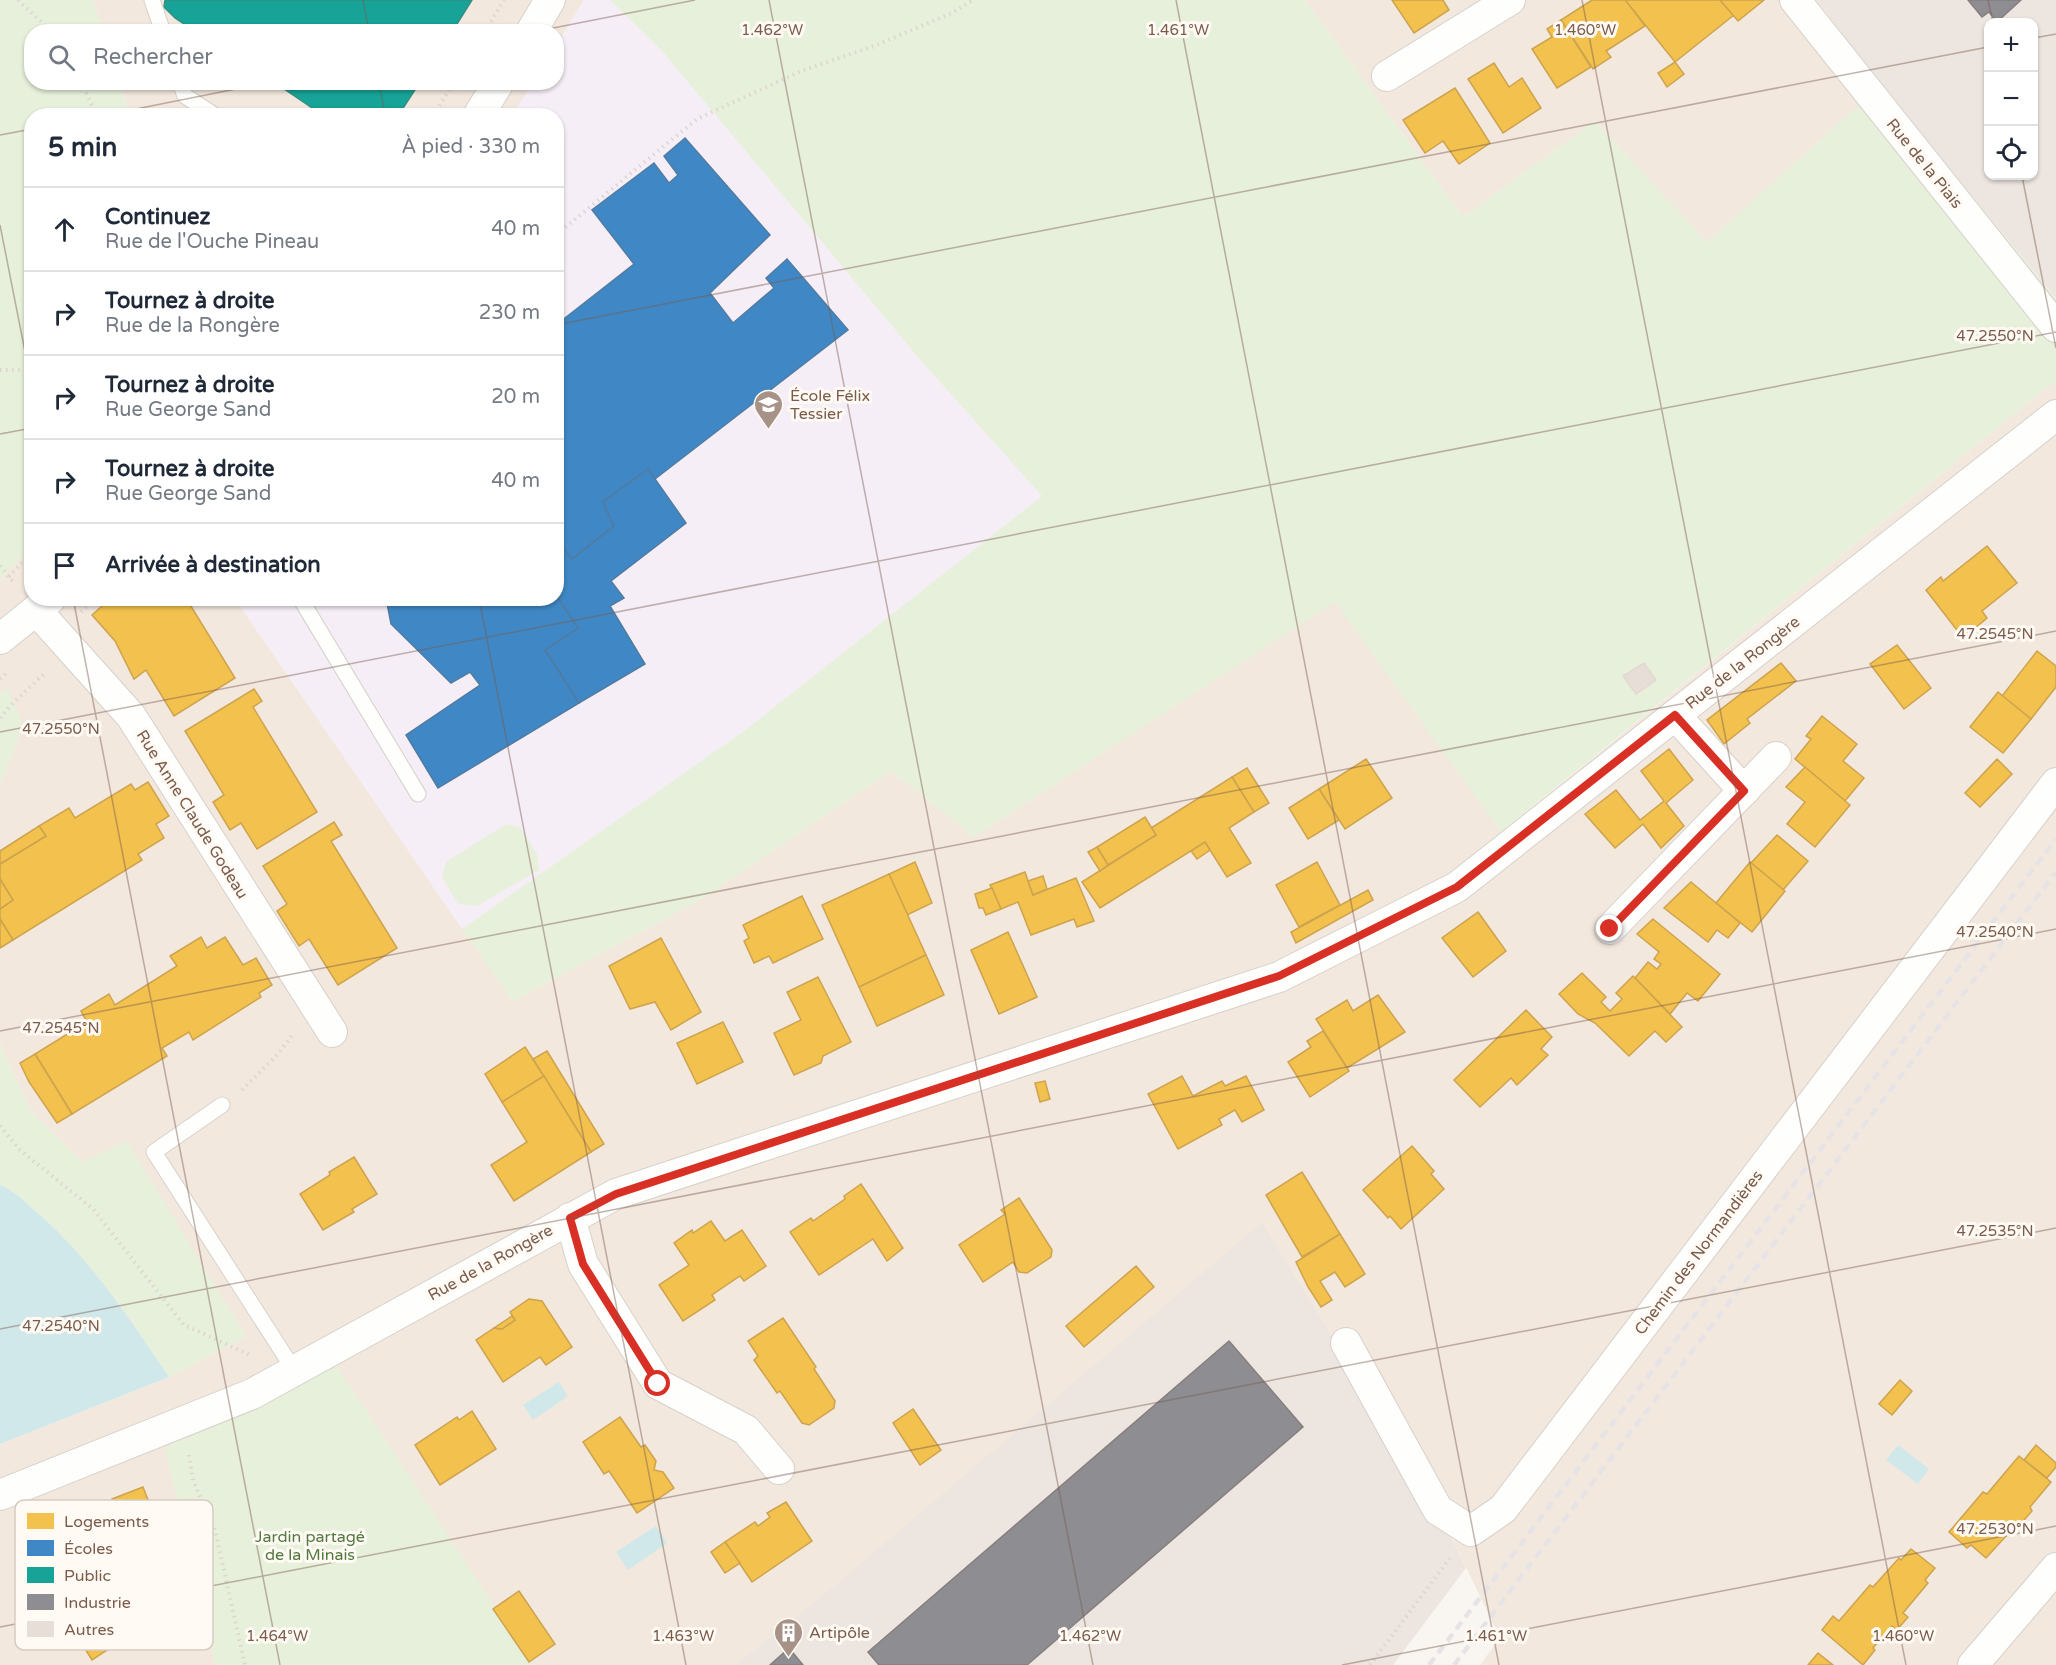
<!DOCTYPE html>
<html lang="fr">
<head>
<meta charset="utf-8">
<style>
  :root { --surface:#fff; --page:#f6f6f7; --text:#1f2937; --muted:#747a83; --line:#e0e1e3 }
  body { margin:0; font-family:"Varela Round",sans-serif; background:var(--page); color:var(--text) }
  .controls { position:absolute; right:18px; top:18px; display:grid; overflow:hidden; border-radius:12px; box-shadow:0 2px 4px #0004 }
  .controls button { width:54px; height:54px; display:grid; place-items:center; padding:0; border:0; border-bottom:2px solid var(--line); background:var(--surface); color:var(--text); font:30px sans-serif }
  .stop { position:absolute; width:18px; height:18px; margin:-14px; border:4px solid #d93025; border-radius:50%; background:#fff }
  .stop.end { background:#d93025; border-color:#fff; box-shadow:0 2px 6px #0008 }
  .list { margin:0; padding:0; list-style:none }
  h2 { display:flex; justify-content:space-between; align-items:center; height:78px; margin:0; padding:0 24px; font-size:26px }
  h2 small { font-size:20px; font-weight:400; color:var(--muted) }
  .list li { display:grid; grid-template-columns:39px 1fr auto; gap:18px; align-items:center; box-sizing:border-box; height:84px; padding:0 24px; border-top:2px solid var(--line) }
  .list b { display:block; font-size:22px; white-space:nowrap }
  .list p { margin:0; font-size:20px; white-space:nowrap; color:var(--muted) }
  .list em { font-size:20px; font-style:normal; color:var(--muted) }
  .icon { flex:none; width:33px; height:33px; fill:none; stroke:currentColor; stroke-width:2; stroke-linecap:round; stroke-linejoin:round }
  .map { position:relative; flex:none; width:2056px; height:1665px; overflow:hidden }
  .search { position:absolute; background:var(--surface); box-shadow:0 2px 4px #0004; left:24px; top:24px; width:540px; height:66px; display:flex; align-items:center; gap:15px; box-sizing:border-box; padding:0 21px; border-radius:24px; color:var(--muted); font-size:22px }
  .panel { position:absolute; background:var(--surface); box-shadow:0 2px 4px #0004; left:24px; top:108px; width:540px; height:498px; border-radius:24px }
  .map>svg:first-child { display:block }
  .residential { fill:#f2e8de }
  .industrial { fill:#ede5e0; fill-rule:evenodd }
  .education { fill:#f6eef6 }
  .green { fill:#e7f0db }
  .water { fill:#d0e8ea }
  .homes { fill:#f2c14e; stroke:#cea34e; stroke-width:1.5 }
  .schools { fill:#3f88c5; stroke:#517ba1; stroke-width:1.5 }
  .public { fill:#17a398; stroke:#358e82; stroke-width:1.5 }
  .industry { fill:#8d8d92; stroke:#877e7d; stroke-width:1.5 }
  .building { fill:#e6ded7; stroke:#e2d8d2; stroke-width:1.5 }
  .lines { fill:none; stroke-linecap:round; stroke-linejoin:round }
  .lane-casing { stroke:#d7d1cb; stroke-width:17 }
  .street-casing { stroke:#d7d1cb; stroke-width:32 }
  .path { stroke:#dcd5d0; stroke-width:4; stroke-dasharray:1.5 4.5; stroke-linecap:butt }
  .lane { stroke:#fefefd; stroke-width:15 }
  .street { stroke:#fefefd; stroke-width:30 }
  .rail { stroke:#e6e3e7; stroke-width:4.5; stroke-dasharray:9 6; stroke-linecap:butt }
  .route { stroke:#d93025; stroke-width:8 }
  .ticks { fill:none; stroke:#7a5c4d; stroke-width:1.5; stroke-opacity:0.45 }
  .labels { text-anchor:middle; stroke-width:6; stroke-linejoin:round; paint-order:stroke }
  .street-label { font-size:16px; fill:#7a5c4d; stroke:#fffaf3 }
  .poi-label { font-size:16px; fill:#7a5c4d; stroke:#fffaf3; text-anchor:start }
  .park-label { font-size:16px; fill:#537a41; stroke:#fffaf3 }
  .key { fill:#fffaf3; stroke:#d7cbc1; stroke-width:1.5 }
  .key-label { font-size:16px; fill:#7a5c4d }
  .ticks-label { font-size:15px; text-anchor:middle; fill:#7a5c4d; stroke:#fffaf3; stroke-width:6; stroke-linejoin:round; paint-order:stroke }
</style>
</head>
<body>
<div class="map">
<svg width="2056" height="1665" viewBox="0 0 2056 1665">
  <rect width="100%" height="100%" fill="#f9f5f0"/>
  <g class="residential">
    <polygon points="93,0 584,0 557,45 556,32 103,31"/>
    <polygon points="1305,0 1817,0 1881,85 1707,243 1595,121 1463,217"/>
    <polygon points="120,83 533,83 512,116 130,115"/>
    <polygon points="2056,380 2056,1665 1480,1665 1500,1638 1439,1511 838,1583 735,1665 0,1665 0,1444 169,1377 246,1337 127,1142 82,1163 31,1111 4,1054 0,1041 0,785 23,726 8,689 0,694 0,579 31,548 32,598 235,599 513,1001 700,900 891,771 974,837 1335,601 1502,832"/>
  </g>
  <g class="industrial">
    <path d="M1817 0H2056V298L1881 85ZM1988 22H2034V176H1988Z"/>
    <polygon points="1262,1223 1439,1511 1466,1568 1393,1665 735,1665 838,1583"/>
  </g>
  <polygon class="education" points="584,0 610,0 662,51 923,363 1042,496 744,731 462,929 235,599 556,598 556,116 512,115 533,83 556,82 557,45"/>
  <g class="green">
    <polygon points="0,0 93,0 103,31 32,32 32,82 120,83 130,115 32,116 31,548 0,579"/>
    <polygon points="610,0 1305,0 1463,217 1595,121 1707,242 1881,85 2056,298 2056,380 1501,832 1335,602 974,837 891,771 700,900 513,1001 462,929 744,731 1042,496 923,363 662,51"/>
    <polygon points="8,688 23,726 0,785 0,694"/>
    <polygon points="506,824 520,827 537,854 539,870 477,906 458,904 442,877 446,862"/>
    <path d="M0 1041 4 1054 31 1111 82 1162 127 1141 246 1337 169 1377C129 1318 88 1255 33 1209 23 1200 13 1190 0 1185Z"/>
    <polygon points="337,1366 533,1665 215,1665 165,1447"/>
  </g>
  <g class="water">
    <path d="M0 1185C13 1190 23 1200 33 1209 88 1255 129 1318 169 1377L0 1444Z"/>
    <polygon points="559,1382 568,1396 533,1420 523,1405"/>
    <polygon points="1898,1445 1929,1469 1918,1484 1886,1460"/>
    <polygon points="656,1526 667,1543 628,1570 616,1552"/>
  </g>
  <g class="homes">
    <polygon points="1392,0 1443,0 1449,10 1414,33"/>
    <polygon points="1592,0 1626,0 1645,26 1606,51 1611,57 1593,69 1561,20"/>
    <polygon points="1627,0 1720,0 1734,15 1675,62 1626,1"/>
    <polygon points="1720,0 1764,0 1738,21"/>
    <polygon points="1561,20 1591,67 1557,88 1532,49 1552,37 1547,29"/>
    <polygon points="1675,62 1684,74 1667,87 1658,73"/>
    <polygon points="1494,63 1509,87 1522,78 1541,108 1503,133 1468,79"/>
    <polygon points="1455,88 1490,143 1459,164 1443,141 1425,153 1403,120"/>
    <polygon points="1987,546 2017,583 1982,611 1987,618 1963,638 1926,590 1941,577 1943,581"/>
    <polygon points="111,598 186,598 235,678 174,716 146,670 134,679 115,641 92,615"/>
    <polygon points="1897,645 1931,688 1904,709 1870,664"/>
    <polygon points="2037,651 2056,666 2056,687 2031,719 2002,696"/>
    <polygon points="1781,663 1796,681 1747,719 1750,723 1724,744 1707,720"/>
    <polygon points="254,689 262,701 253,707 317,812 257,849 241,823 230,830 213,802 224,795 185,731"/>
    <polygon points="1998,692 2031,719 2003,753 1970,727"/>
    <polygon points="1822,716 1857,744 1843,761 1864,778 1845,801 1795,759 1811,739 1806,736"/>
    <polygon points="1669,749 1693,780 1666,803 1684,826 1661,848 1643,824 1615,848 1585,814 1616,790 1640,820 1664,801 1641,771"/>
    <polygon points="1366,759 1392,798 1345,829 1319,789"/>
    <polygon points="1997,759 2012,774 1980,807 1965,793"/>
    <polygon points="1805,767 1850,805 1815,847 1787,824 1805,802 1786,787"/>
    <polygon points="1247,768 1269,803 1254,812 1232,777"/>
    <polygon points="1232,777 1254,812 1229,828 1251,863 1227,877 1205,842 1100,908 1082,882 1156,835 1151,828"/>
    <polygon points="148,782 169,816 156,824 164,838 138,854 142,860 13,940 0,919 0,909 13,900 0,879 0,864 46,836 39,826 69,808 75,818 131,784 135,790"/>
    <polygon points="1319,789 1339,820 1308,839 1289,808"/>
    <polygon points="1145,817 1156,835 1108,865 1097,847"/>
    <polygon points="334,822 342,835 331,841 397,948 338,985 309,939 299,946 277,911 287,904 263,866"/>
    <polygon points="39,826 46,836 0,864 0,851"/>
    <polygon points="1777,835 1808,861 1783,890 1751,863"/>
    <polygon points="1205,842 1210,850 1197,859 1191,851"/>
    <polygon points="1097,847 1108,865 1100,871 1088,852"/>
    <polygon points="915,862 932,903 907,915 889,874"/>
    <polygon points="1317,862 1340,905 1299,927 1276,885"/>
    <polygon points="1750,862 1785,891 1752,932 1716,903"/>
    <polygon points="1025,872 1033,895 1076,878 1094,921 1077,927 1074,919 1031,935 1018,902 1001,909 990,885"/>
    <polygon points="889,874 926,955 859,987 822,905"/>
    <polygon points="1043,876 1047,889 1033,895 1028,881"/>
    <polygon points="0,879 13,900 0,909"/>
    <polygon points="1691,882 1740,923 1728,938 1717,930 1708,942 1664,908"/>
    <polygon points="992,888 1001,909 986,915 983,908 979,908 975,894"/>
    <polygon points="1368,890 1373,900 1296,943 1291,932"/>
    <polygon points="802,896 823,939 773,963 769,956 754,963 744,941 749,938 743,925"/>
    <polygon points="1478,912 1506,951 1473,977 1442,938"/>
    <polygon points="0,919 13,940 0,948"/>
    <polygon points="1653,919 1720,974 1698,1001 1687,993 1670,1014 1635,978 1648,962 1657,969 1661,964 1654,959 1659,952 1637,934"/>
    <polygon points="1008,932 1037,997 999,1014 971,950"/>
    <polygon points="201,937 207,948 225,937 243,965 256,958 272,985 259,993 261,997 193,1040 189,1032 162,1048 167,1056 72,1114 35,1054 87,1022 81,1011 109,994 115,1005 177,966 170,956"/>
    <polygon points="661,938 701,1012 671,1030 655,1002 630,1009 609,966"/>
    <polygon points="926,955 944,995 877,1026 859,987"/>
    <polygon points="1582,973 1606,997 1601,1002 1610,1011 1622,999 1616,993 1633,976 1682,1027 1666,1042 1655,1031 1629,1056 1595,1023 1578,1014 1559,994"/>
    <polygon points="818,977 851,1042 823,1056 821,1063 794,1075 774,1033 801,1020 787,992"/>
    <polygon points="1378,995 1405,1032 1347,1068 1316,1019 1347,1000 1353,1011"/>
    <polygon points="1526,1010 1552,1037 1541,1049 1548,1055 1517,1085 1511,1078 1480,1107 1454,1080"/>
    <polygon points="723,1022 743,1062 697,1084 677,1043"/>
    <polygon points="1323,1031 1349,1071 1310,1097 1288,1062 1311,1047 1307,1041"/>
    <polygon points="525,1047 544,1076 502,1102 485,1074"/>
    <polygon points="547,1051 604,1144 591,1152 533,1059"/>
    <polygon points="35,1054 72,1114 57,1123 29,1082 20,1063"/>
    <polygon points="544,1076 591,1152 514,1201 491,1165 527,1142 502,1102"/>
    <polygon points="1182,1076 1193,1096 1222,1081 1225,1086 1246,1076 1264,1110 1242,1122 1235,1110 1219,1119 1222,1125 1178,1149 1148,1094"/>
    <polygon points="1045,1081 1050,1099 1040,1102 1035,1083"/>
    <polygon points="1412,1146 1434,1171 1431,1174 1444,1189 1401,1229 1390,1216 1388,1218 1363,1190"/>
    <polygon points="354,1157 377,1194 352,1209 354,1212 323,1230 300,1194 330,1175 329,1172"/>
    <polygon points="1302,1172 1340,1234 1302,1257 1266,1195"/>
    <polygon points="861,1184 903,1248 887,1261 873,1239 819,1275 790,1232 811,1218 813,1221 845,1199 844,1196"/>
    <polygon points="1019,1198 1052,1250 1051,1257 1027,1273 1019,1272 1013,1262 983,1282 959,1245 1005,1214 1001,1210"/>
    <polygon points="711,1221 725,1241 742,1230 766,1266 744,1281 740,1276 712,1295 715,1300 683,1321 659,1285 689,1265 674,1243 692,1230 693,1233"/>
    <polygon points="1340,1234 1365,1274 1345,1287 1335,1272 1320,1281 1332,1300 1321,1307 1308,1287 1296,1262"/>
    <polygon points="1136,1266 1154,1287 1084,1347 1066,1326"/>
    <polygon points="529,1299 542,1301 572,1347 546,1365 540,1357 503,1382 476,1340 494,1328 502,1329 515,1320 510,1312"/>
    <polygon points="512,1316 515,1320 502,1329 494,1328"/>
    <polygon points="783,1318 816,1367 814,1369 835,1401 834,1408 809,1425 802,1423 780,1391 777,1393 754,1360 758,1356 748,1341"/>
    <polygon points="1900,1380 1912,1391 1892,1415 1879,1404"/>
    <polygon points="913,1409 941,1450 920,1465 893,1423"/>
    <polygon points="472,1411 496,1449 440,1485 415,1445 457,1417 459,1420"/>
    <polygon points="620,1417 641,1447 645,1445 656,1461 654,1470 663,1472 674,1488 637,1513 609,1471 604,1474 583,1442"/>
    <polygon points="2036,1445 2056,1463 2056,1467 2047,1478 2024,1460"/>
    <polygon points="2019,1456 2051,1482 2030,1507 2032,1511 2010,1536 2007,1535 1986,1558 1971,1545 1967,1548 1949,1532 1983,1492 1987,1494"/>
    <polygon points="143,1487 170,1556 140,1568 112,1499"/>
    <polygon points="786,1502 812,1541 752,1582 725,1542 755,1522 758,1526 770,1517 767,1513"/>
    <polygon points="725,1542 740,1563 725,1573 711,1552"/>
    <polygon points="1911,1549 1935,1568 1925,1580 1928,1583 1903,1613 1908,1617 1897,1630 1892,1626 1873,1648 1875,1650 1863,1665 1822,1630 1833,1616 1839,1621 1870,1585 1873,1587 1899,1558 1901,1560"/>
    <polygon points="82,1569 127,1637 92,1660 72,1628 68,1632 41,1596"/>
    <polygon points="519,1591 555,1644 529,1662 493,1609"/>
    <polygon points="1818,1653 1833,1665 1808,1665"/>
  </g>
  <g class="schools">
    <polygon points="685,138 770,235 710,293 733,323 774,288 766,278 787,259 848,330 655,479 648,469 603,502 614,526 572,559 556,540 556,325 634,264 592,210 654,163 669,183 678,175 664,156"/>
    <polygon points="648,469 686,523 611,581 624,598 610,606 645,664 579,703 545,650 578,628 556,595 556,540 572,559 614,526 603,502"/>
    <polygon points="556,595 578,628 545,650 579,703 438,788 406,735 480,685 470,672 451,683 391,624 386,598 556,598"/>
  </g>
  <g class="public">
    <polygon points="165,0 472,0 452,32 196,32 175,18 164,7"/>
    <polygon points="274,82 420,82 398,116 324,116"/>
  </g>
  <g class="industry">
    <polygon points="1968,0 2021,0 1997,22 1989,12 1982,17"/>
    <polygon points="1229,1341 1303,1427 1027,1665 879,1665 868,1652"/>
    <polygon points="789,1648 803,1665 770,1665"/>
  </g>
  <polygon class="building" points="1644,663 1656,680 1636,694 1623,676"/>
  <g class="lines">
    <defs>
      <g id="lane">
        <polyline points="152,0 163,32"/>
        <polyline points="180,82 185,96 216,116"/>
        <polyline points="300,598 418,794"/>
        <polyline points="222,1105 154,1152 294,1370"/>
      </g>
      <g id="street">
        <polyline points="1795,0 2056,327"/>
        <polyline points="531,32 550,0"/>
        <polyline points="1387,76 1510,0"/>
        <polyline points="478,116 499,82"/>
        <polyline points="36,610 131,716 332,1032"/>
        <polyline points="0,639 51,598"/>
        <polyline points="1675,715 1744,791"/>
        <polyline points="1610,929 1776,757"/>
        <polyline points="570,1218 583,1264 658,1384 746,1430 779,1469"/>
        <polyline points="1346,1343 1438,1510 1471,1531 1503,1509 2056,783"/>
        <polyline points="0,1495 252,1394 616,1194 1279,977 1457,887 2056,415"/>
        <polyline points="1973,1665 2056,1568"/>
      </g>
    </defs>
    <use href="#lane" class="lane-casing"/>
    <use href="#street" class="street-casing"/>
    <g class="path">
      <polyline points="18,0 52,32"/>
      <polyline points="485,32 504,0"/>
      <polyline points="81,82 97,116"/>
      <polyline points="433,116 454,82"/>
      <polyline points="556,235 697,119 801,71 874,46 952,13 973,0"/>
      <polyline points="0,370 32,370"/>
      <polyline points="0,566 15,584"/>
      <polyline points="9,577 32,551"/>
      <polyline points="81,612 96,598"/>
      <polyline points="0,679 8,672"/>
      <polyline points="0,718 14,702 46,672"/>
      <polyline points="242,1090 278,1054 293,1034"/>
      <polyline points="0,1126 20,1150 93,1209 184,1325 252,1356"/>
      <polyline points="189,1455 193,1481 215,1530 245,1665"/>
      <polyline points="1370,1665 1450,1558"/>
    </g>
    <use href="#lane" class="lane"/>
    <use href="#street" class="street"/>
    <g class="rail">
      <polyline points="1429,1665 2056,839"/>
      <polyline points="1454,1665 2056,872"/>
    </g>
  </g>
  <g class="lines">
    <polyline class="route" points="658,1384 583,1264 570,1218 616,1194 1279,976 1457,887 1675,715 1744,791 1610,929"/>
  </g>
  <path class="ticks" d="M363 0 369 32M769 0 1093 1665M1176 0 1499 1665M1582 0 1906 1665M1988 0 1993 22M533 32 695 0M2034 38 2056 34M379 82 385 116M101 116 271 82M0 135 32 129M2022 176 2056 348M0 225 32 387M556 325 1988 47M0 434 32 428M73 598 280 1665M479 598 686 1665M0 732 2056 332M0 1031 2056 631M0 1329 2056 929M0 1627 2056 1228M1342 1665 2056 1526"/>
  <defs>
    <symbol id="school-pin" viewBox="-11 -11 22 30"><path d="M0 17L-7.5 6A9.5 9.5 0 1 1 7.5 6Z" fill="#a69286" stroke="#fffaf3"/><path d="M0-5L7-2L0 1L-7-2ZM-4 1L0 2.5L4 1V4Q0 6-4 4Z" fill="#fff"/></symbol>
    <symbol id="building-pin" viewBox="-11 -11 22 30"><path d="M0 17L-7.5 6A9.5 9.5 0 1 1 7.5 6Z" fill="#a69286" stroke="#fffaf3"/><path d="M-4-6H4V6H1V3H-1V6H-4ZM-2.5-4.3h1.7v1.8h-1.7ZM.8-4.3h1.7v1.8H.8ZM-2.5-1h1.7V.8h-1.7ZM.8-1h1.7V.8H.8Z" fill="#fff"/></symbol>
  </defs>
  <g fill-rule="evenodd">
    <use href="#school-pin" x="752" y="388" width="33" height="45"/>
    <use href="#building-pin" x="772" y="1616" width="33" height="45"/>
  </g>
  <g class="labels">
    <g class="street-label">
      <text transform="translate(1925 163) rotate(51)" y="6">Rue de la Piais</text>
      <text transform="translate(1742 662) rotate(-38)" y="6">Rue de la Rongère</text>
      <text transform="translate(193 814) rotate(58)" y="6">Rue Anne Claude Godeau</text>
      <text transform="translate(1698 1252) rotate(-53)" y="6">Chemin des Normandières</text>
      <text transform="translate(490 1262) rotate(-29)" y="6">Rue de la Rongère</text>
    </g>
    <g class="poi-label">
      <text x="790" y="401">École Félix<tspan x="790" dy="18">Tessier</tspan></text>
      <text x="809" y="1638">Artipôle</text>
    </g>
    <g class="park-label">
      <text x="310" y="1542">Jardin partagé<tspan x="310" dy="18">de la Minais</tspan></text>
    </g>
  </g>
  <rect x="15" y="1500" width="198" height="150" rx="9" class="key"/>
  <rect x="27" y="1513" width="27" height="16" fill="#f2c14e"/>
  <rect x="27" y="1540" width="27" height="16" fill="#3f88c5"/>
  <rect x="27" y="1567" width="27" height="16" fill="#17a398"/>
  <rect x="27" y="1594" width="27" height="16" fill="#8d8d92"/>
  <rect x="27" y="1621" width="27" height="16" fill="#e6ded7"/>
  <g class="key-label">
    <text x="64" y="1527">Logements</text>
    <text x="64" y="1554">Écoles</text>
    <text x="64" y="1581">Public</text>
    <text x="64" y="1608">Industrie</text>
    <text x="64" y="1635">Autres</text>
  </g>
  <g class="ticks-label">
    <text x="772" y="35">1.462°W</text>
    <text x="1178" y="35">1.461°W</text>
    <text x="1585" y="35">1.460°W</text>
    <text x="1995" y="341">47.2550°N</text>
    <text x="1995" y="639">47.2545°N</text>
    <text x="61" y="734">47.2550°N</text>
    <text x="1995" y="937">47.2540°N</text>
    <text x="61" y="1033">47.2545°N</text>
    <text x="1995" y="1236">47.2535°N</text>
    <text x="61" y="1331">47.2540°N</text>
    <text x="1995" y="1534">47.2530°N</text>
    <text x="277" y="1641">1.464°W</text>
    <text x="683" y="1641">1.463°W</text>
    <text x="1090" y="1641">1.462°W</text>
    <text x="1496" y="1641">1.461°W</text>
    <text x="1903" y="1641">1.460°W</text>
  </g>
</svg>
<div class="controls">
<button>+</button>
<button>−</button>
<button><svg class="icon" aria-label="locate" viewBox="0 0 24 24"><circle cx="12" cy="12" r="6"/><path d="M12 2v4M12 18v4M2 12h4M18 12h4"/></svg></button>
</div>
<div class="stop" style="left:658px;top:1384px"></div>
<div class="stop end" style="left:1610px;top:929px"></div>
<div class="search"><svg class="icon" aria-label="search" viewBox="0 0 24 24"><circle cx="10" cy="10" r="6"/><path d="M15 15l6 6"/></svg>Rechercher</div>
<section class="panel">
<h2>5 min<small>À pied · 330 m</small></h2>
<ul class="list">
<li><svg class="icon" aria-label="ahead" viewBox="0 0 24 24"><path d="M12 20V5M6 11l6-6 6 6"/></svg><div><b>Continuez</b><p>Rue de l'Ouche Pineau</p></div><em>40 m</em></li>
<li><svg class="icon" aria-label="right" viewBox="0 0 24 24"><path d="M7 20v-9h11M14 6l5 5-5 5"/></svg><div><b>Tournez à droite</b><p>Rue de la Rongère</p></div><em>230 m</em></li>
<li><svg class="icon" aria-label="right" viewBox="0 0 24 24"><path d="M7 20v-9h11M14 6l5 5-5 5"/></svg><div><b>Tournez à droite</b><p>Rue George Sand</p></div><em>20 m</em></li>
<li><svg class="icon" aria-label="right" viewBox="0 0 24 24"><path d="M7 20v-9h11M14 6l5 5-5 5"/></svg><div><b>Tournez à droite</b><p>Rue George Sand</p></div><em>40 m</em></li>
<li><svg class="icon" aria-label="arrive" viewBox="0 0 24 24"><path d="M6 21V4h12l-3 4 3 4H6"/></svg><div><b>Arrivée à destination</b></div></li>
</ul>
</section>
</div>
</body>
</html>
